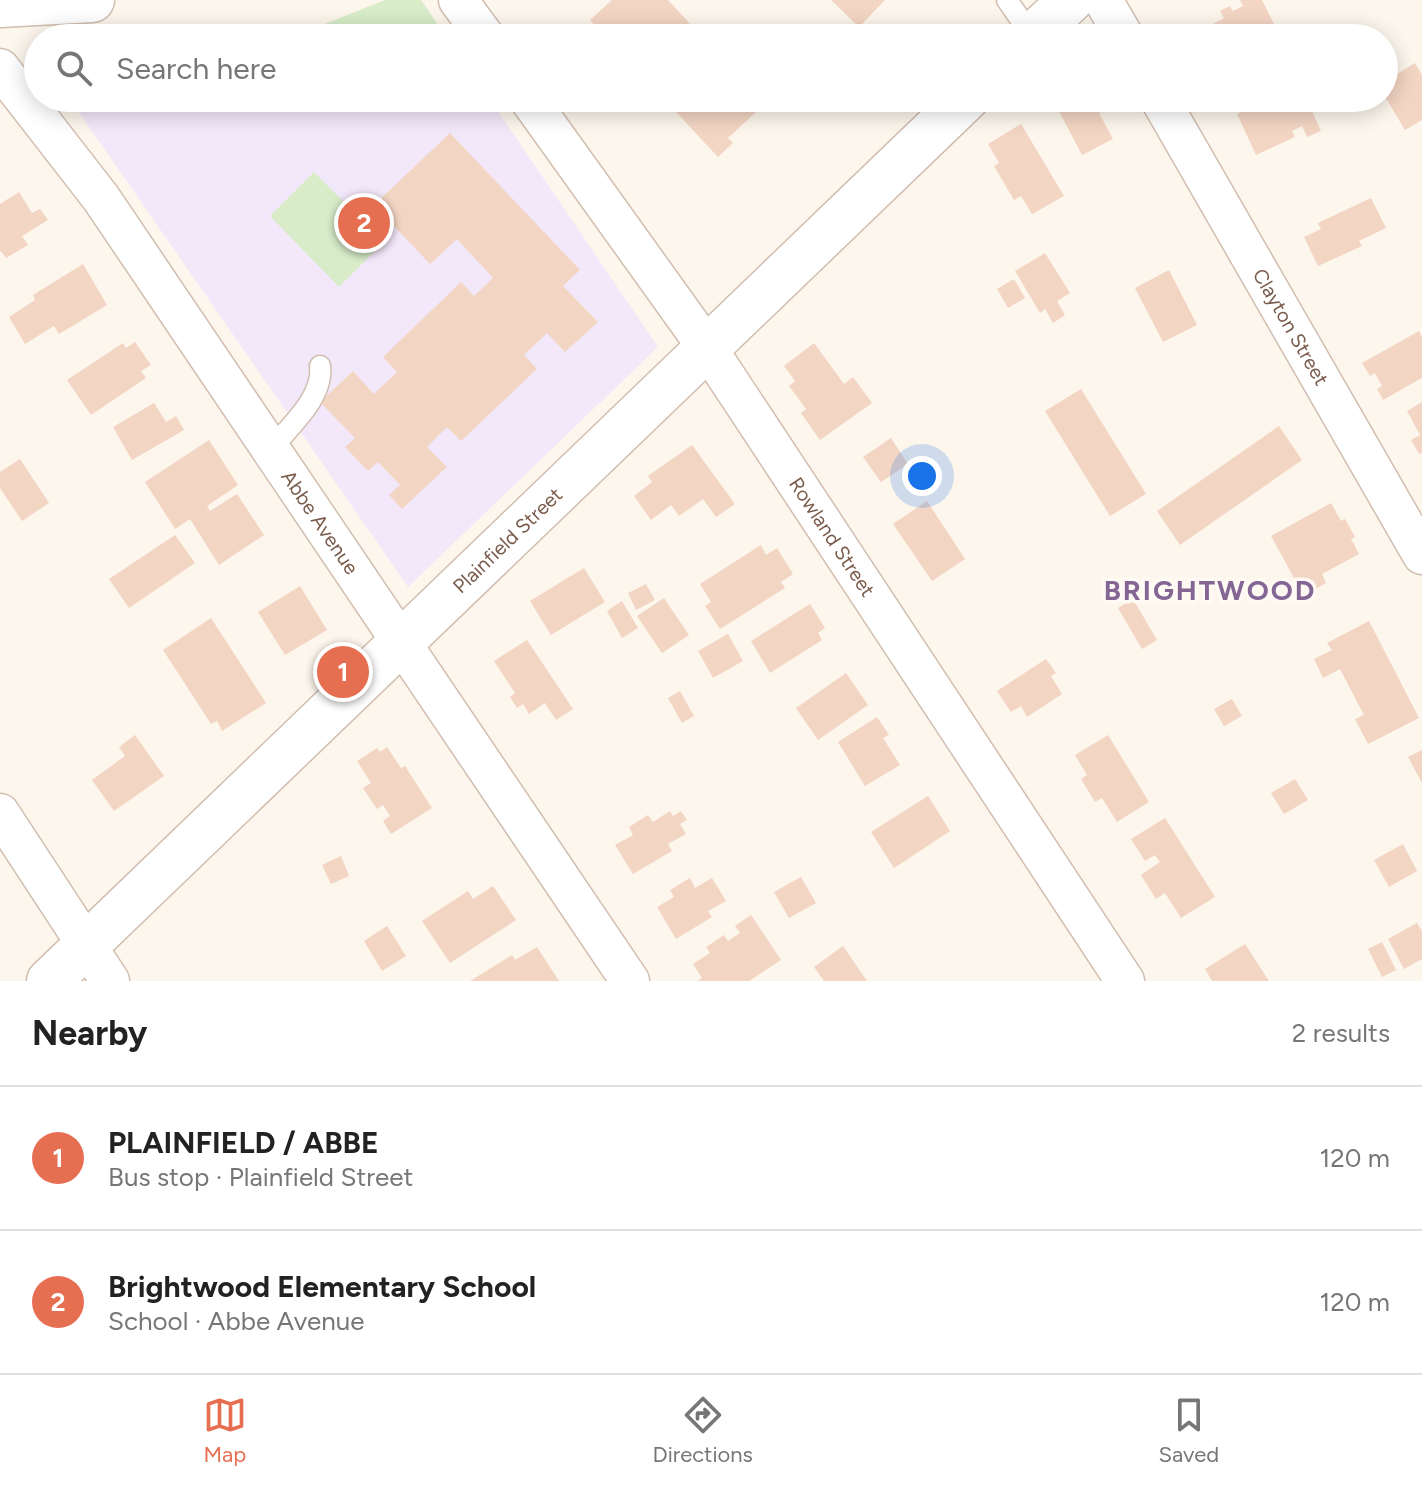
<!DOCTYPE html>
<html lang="en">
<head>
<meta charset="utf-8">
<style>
  :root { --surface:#fff; --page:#f6f6f6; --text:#222; --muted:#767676; --line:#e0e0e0; --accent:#e76f51 }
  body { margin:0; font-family:Figtree,sans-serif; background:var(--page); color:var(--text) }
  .you { position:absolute; left:922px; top:476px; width:28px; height:28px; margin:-20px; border:6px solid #fff; border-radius:50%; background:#1a73e8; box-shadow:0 0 0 12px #1a73e833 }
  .badge { display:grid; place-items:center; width:52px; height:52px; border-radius:50%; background:var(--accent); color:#fff; font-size:26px; font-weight:700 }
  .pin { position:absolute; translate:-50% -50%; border:4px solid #fff; box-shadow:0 2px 8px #0006 }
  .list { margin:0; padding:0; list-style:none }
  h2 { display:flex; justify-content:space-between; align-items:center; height:104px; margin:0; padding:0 32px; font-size:34px }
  h2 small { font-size:26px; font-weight:400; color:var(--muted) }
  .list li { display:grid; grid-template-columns:52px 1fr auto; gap:24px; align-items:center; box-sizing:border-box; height:144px; padding:0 32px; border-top:2px solid var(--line) }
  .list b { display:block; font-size:30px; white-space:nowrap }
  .list p { margin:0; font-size:26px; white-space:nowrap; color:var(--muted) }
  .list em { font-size:26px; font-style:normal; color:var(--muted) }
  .icon { flex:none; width:44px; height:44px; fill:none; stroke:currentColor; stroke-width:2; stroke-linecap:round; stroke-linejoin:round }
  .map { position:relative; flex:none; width:1422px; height:981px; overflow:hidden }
  .search { position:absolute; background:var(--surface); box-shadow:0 4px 20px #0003; left:24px; right:24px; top:24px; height:88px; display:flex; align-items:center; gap:20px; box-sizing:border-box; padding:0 28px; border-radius:44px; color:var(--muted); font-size:30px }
  .sheet { height:392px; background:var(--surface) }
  nav { display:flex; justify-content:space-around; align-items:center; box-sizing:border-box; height:112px; border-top:2px solid var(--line); background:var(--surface); font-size:22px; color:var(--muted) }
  nav a { display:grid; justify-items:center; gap:4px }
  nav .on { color:var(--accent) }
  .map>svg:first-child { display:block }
  .education { fill:#f3e8fa }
  .green { fill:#d8ecc9 }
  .building { fill:#f3d5c3 }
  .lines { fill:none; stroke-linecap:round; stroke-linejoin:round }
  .service-casing { stroke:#d1beb0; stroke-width:23 }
  .minor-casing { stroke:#d1beb0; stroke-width:41 }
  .tertiary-casing { stroke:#d1beb0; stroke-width:47 }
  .service { stroke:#fff; stroke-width:20 }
  .minor { stroke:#fff; stroke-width:38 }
  .tertiary { stroke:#fff; stroke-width:44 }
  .labels { text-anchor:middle; stroke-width:7; stroke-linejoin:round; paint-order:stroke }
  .street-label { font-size:20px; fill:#7a5c4d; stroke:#fffaf3 }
  .district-label { font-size:28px; font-weight:bold; letter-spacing:2px; fill:#846695; stroke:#fffaf3 }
</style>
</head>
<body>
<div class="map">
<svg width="1422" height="981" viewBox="0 0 1422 981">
  <rect width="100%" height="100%" fill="#fdf6ec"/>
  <polygon class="education" points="69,98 489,98 658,347 408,587"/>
  <g class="green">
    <polygon points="385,0 421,0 447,38 329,38 322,25"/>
    <polygon points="314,172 384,242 339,287 270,216"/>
  </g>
  <g class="building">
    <polygon points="612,0 668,0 703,38 591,38 599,31 590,20"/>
    <polygon points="831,0 885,0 859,27"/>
    <polygon points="1240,0 1262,0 1278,32 1268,38 1193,38 1192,35 1224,18 1220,11 1230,6 1233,11 1243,6"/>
    <polygon points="1415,63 1422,75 1422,120 1405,130 1384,95 1384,82"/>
    <polygon points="663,98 771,98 728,138 733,143 718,157"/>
    <polygon points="1052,98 1099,98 1106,110 1099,113 1113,139 1082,155"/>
    <polygon points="1271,98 1306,98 1321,131 1307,137 1302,126 1292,131 1295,137 1256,155 1237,114"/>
    <polygon points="1021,124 1064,196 1032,214 1021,196 1014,200 994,166 999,163 988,144"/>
    <polygon points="450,133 580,270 563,286 598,322 565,352 547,333 524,355 537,369 461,441 447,427 427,447 447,467 402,509 389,495 400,485 378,462 368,471 345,447 355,438 320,402 353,371 374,394 397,372 383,357 461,282 474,296 493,278 457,239 430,264 374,205"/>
    <polygon points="19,192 32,213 40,209 48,220 22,236 28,245 6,258 1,251 0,252 0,204"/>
    <polygon points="1371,198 1386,228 1359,241 1362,246 1318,266 1304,237 1321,229 1318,223"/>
    <polygon points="1045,253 1070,293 1057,301 1065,315 1053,323 1045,309 1040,313 1015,271"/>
    <polygon points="83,264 107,305 59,334 54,326 25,344 9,317 35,300 33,295"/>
    <polygon points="1169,270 1197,325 1163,342 1135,288"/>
    <polygon points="1014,279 1025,298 1008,308 997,289"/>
    <polygon points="1419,331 1422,337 1422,378 1383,400 1377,389 1382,386 1375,373 1370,376 1362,363"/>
    <polygon points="135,342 151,365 141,371 146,378 91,415 67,380 123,343 126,348"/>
    <polygon points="814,343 844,384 853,377 872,403 820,440 801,413 806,409 789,386 795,381 784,366"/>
    <polygon points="1081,389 1146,494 1110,516 1045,411"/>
    <polygon points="1422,402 1422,453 1419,454 1411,440 1420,435 1407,411"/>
    <polygon points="154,403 166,422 176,416 184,430 132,460 113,427"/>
    <polygon points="1279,426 1302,460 1180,545 1157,511"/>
    <polygon points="891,438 908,464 881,482 863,457"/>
    <polygon points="209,440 238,485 207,506 210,511 237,494 264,535 219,565 190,519 175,529 145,482"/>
    <polygon points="692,445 735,504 716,517 703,499 679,516 671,505 651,520 634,496 652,482 648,476"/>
    <polygon points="20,459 49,503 22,521 0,488 0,472"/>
    <polygon points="927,501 965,559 932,581 893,524"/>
    <polygon points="1331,503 1341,521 1345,519 1355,537 1351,539 1359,554 1322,574 1326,583 1308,593 1303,583 1298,585 1271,536"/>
    <polygon points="175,535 195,563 129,608 109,579"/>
    <polygon points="761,545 766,555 777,548 793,574 781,582 785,588 720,629 705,606 711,602 700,584"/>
    <polygon points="584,568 605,602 551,635 530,601"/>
    <polygon points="646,584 655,600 636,610 628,593"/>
    <polygon points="300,586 327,630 285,655 258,612"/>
    <polygon points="664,598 689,635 662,653 637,616"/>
    <polygon points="1133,599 1157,640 1142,649 1118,608"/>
    <polygon points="622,601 638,628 622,638 607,611"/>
    <polygon points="810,604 825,628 818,633 822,640 770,673 751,641"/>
    <polygon points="211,618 266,703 222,731 217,721 211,724 163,650"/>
    <polygon points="1369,621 1419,718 1368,744 1355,719 1364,715 1340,669 1323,678 1314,659 1332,650 1327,643"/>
    <polygon points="728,634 743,661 713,678 698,651"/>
    <polygon points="527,640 573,709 556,720 545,703 529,714 523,704 517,708 510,697 515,693 494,661"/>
    <polygon points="1046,659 1056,673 1051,676 1062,694 1027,717 1021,706 1011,712 997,691"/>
    <polygon points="846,673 868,705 818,740 796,708"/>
    <polygon points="680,691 694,716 682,723 668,698"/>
    <polygon points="1232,699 1242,716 1224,726 1214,709"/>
    <polygon points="877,717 889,735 883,738 900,765 865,786 838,742"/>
    <polygon points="135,735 164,776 114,811 92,780 125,756 119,747"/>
    <polygon points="1108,735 1149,802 1117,822 1102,798 1095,802 1081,779 1087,775 1075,755"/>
    <polygon points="387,747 401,768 405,766 432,808 391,834 383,821 390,816 383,805 377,809 363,788 371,783 357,761 377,748 380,752"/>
    <polygon points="1422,750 1422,783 1408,757"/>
    <polygon points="1295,779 1308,800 1284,814 1271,793"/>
    <polygon points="928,796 950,831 894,868 871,832"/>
    <polygon points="670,811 673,816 681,811 687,820 680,824 686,834 668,844 672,851 633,874 615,845 633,835 629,827 648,815 653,822"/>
    <polygon points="1165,818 1215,897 1181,918 1165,893 1156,899 1141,875 1160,862 1155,855 1145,861 1131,839"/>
    <polygon points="1403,844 1417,871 1389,887 1374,860"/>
    <polygon points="341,856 349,876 331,884 322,865"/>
    <polygon points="801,877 816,903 789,918 774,892"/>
    <polygon points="690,878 695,888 712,878 726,901 708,911 712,917 676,939 657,907 674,897 670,890"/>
    <polygon points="493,886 516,920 450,963 422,921 468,891 473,899"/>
    <polygon points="751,915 781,960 749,981 697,981 702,978 693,964 710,953 706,947 724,935 728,941 740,933 735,926"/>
    <polygon points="1417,923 1422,931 1422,959 1404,969 1388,939"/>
    <polygon points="387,926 406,956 382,971 364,941"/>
    <polygon points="1382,942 1396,970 1382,977 1368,949"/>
    <polygon points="1245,944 1269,981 1212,981 1205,969"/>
    <polygon points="843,946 867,981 824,981 814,967"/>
    <polygon points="537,947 559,981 470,981 512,955 515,960"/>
  </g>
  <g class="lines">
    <defs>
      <g id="service">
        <polyline points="1007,0 1032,36"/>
        <path d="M271 449C290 426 324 397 320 366"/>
      </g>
      <g id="minor">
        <polyline points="458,0 486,38"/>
        <polyline points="1103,0 1125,38"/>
        <path id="s1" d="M0 68 101 198 630 981"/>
        <path id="s2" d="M528 98 708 349 1125 981"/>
        <path id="s3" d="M1159 98 1422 555"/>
        <polyline points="0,813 110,981"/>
      </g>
      <g id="tertiary">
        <polyline points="0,5 92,0"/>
        <polyline points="1030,38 1071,0"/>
        <path id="s4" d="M49 981C354 686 662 394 967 98"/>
      </g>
    </defs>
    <use href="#service" class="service-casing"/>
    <use href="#minor" class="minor-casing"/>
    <use href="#tertiary" class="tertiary-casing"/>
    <use href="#service" class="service"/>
    <use href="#minor" class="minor"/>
    <use href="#tertiary" class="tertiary"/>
  </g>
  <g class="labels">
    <g class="street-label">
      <text dy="7" stroke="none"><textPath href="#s3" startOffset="264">Clayton Street</textPath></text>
      <text dy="7" stroke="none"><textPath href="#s1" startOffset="556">Abbe Avenue</textPath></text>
      <text dy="7" stroke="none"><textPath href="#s2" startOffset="534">Rowland Street</textPath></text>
      <text dy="7" stroke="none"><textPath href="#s4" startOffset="636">Plainfield Street</textPath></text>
    </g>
    <g class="district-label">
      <text x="1210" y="600">BRIGHTWOOD</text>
    </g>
  </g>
</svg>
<div class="you"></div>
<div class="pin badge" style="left:343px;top:672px">1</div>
<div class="pin badge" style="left:364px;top:223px">2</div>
<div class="search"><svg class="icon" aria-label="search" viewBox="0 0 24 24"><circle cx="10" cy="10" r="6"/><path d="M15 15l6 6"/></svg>Search here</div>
</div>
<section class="sheet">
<h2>Nearby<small>2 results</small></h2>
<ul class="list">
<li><span class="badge">1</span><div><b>PLAINFIELD / ABBE</b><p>Bus stop · Plainfield Street</p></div><em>120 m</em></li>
<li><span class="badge">2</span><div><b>Brightwood Elementary School</b><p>School · Abbe Avenue</p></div><em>120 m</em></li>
</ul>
</section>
<nav>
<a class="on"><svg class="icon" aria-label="map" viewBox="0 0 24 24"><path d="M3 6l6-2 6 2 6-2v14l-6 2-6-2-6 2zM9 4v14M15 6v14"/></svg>Map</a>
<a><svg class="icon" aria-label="directions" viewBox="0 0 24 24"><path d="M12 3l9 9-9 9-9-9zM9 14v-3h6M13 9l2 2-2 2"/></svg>Directions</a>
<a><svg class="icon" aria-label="saved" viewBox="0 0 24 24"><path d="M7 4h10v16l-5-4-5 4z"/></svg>Saved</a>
</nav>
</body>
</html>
